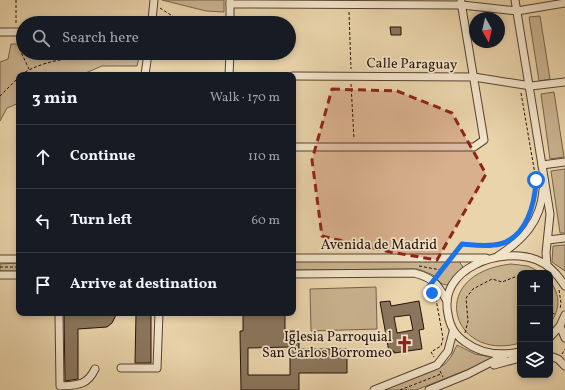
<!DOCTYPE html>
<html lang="en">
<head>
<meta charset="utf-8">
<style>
  :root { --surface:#171b24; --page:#20242c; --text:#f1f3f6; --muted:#9ea1a6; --line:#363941 }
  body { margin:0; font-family:Vollkorn,serif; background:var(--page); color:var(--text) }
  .controls { position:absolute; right:12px; bottom:12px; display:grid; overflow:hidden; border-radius:8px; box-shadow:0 2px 6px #0003 }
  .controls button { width:36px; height:36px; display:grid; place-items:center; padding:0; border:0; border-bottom:1px solid var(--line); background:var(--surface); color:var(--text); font:20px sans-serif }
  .compass { position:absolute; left:469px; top:12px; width:36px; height:36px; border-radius:50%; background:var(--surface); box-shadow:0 2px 6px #0003; rotate:172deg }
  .stop { position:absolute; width:12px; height:12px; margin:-9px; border:3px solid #1a73e8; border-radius:50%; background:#fff }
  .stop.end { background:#1a73e8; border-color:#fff; box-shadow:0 1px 4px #0008 }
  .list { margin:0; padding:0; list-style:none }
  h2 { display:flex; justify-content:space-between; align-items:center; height:52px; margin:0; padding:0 16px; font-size:17px }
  h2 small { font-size:13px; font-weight:400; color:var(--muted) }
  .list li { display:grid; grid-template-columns:26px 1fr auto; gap:12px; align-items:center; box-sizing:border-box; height:64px; padding:0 16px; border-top:1px solid var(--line) }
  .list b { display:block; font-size:15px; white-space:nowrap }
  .list em { font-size:13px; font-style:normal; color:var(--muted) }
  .icon { flex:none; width:22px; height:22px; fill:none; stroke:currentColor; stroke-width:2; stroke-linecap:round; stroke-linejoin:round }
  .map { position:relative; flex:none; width:565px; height:390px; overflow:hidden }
  .search { position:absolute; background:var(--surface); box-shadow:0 2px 6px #0003; left:16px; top:16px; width:280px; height:44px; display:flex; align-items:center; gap:10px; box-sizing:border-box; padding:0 14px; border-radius:22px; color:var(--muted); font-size:15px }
  .panel { position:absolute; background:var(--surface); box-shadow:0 2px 6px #0003; left:16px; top:72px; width:280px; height:244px; border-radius:8px }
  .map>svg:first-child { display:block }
  .green { fill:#c9b38f; stroke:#77624c }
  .building { fill:#8b765d; stroke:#251109; fill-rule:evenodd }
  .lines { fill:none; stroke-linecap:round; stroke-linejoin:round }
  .minor-casing { stroke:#564232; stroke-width:9 }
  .path { stroke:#251109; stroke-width:1; stroke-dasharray:3 2; stroke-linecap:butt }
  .minor { stroke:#f1e3c8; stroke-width:7 }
  .route { stroke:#1a73e8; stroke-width:5 }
  .marked { fill:#8f2418; fill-opacity:0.2; stroke:#8f2418; stroke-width:3; stroke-dasharray:8 5; stroke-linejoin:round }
  .labels { text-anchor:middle; stroke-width:3.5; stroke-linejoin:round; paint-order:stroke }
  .street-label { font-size:14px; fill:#251109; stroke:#f1e3c8 }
  .poi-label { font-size:14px; fill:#251109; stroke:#f1e3c8; text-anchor:end }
</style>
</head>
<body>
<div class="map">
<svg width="565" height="390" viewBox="0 0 565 390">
  <rect width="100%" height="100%" fill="#ead4ab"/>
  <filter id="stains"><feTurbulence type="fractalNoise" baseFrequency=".005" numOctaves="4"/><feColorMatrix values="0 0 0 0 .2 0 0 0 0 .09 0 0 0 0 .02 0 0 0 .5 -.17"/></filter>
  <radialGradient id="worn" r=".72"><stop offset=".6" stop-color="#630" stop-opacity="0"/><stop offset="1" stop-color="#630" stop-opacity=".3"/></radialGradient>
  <g class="green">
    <polygon points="162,0 224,0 224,12 206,11"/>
    <polygon points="540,16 550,79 539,81 529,17"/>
    <polygon points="11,44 23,44 23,53 140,53 137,66 102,66 81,75 19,75 19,103 7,108 0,121 0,62 8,59"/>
    <polygon points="554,92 564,157 550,159 541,94"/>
    <polygon points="565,169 565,233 560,233 551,171"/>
    <polygon points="565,245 565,271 552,262 553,246"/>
    <polygon points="458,260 463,267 447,285 442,284 433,275 418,269 293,270 293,261"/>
    <polygon points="19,263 19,271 0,271 0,264"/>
    <path d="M511 264 528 266 542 273H520V343C452 363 424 274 511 264Z"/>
    <path d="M550 281C561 296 560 309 550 324Z"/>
    <polygon points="376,287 377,329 311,331 310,289"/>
    <polygon points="457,345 475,354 497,358 416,390 380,390 444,365 451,357"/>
  </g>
  <g class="building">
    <polygon points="390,27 401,27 401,35 391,35"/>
    <path d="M390 301 391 306 419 301 424 329 419 330 422 349 394 353V351L389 352 380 302ZM410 315 413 330 397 333 394 317Z"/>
    <polygon points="64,313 117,313 112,323 107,327 78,329 78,379 65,381"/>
    <polygon points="136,313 151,313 151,363 135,363"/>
    <path d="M243 313H285V331H299V349H347V373H299V390H241L240 331H243ZM290 347V375H248V348Z"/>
  </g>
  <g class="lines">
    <defs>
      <g id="minor">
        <polyline points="515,0 550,214 546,253 547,265"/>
        <polyline points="230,1 230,23"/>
        <polyline points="230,4 462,5 517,11 565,3"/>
        <polyline points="152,20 154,0"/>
        <polyline points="143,23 152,20 157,23"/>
        <polyline points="0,32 23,32"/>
        <polyline points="145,75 148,53"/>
        <polyline points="229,75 230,53"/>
        <polyline points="293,76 474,77 531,86 565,82"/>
        <polyline points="293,147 474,147 484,140 461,2"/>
        <polyline points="542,165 565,162"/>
        <polyline points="548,240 565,238"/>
        <path d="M498 256C523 240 541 221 543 190"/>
        <polyline points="293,258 486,258"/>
        <polyline points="0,259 19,259"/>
        <path d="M293 274 414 273C433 278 437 283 447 301"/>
        <polyline points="0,275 19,275"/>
        <path d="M59 313 60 386C77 385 87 386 95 369"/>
        <polyline points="560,326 565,338"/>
        <polyline points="550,337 560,326 565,315"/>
        <path d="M520 352C500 356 481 354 465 342 455 335 450 327 448 314 438 268 501 246 537 260 550 265 558 275 565 286"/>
        <polyline points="550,356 558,359 565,366"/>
        <polyline points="494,365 520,358"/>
        <polyline points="121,368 157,368 159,313"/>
        <polyline points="374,390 437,365 448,351 453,332"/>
        <polyline points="429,390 468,374 505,355"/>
      </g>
    </defs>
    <use href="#minor" class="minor-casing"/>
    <g class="path">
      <polyline points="16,0 16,25"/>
      <polyline points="160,8 183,23"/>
      <polyline points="349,12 351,69"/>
      <polyline points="17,39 19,48 29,69"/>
      <polyline points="156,55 163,53"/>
      <path d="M21 75C47 55 108 54 141 54"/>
      <polyline points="351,84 354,139"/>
      <polyline points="521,93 536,180 535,190"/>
      <polyline points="0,96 19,77"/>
      <polyline points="457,250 462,244 493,246 505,242"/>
      <polyline points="419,266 441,270"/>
      <polyline points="0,267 19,267"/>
      <polyline points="438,275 445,265"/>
      <polyline points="428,287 427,289 436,299 443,338 441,346 431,352 434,357"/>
      <polyline points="559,290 561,303 560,309"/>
      <polyline points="550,294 552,296 551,312 556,315"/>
      <polyline points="465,333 468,321 466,298 473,289 492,279 502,282 520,275"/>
      <polyline points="562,354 565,349"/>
      <polyline points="440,371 443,377"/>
      <polyline points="400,390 441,374"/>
    </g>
    <use href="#minor" class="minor"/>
  </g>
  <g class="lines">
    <path class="route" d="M432 293 427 289 462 244C474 245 488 247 500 244 527 237 535 203 536 180"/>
  </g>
  <path class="marked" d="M332 89 397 91 452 113 486 174 437 260 390 252 322 236 312 160Z"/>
  <defs>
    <symbol id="church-bare" viewBox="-9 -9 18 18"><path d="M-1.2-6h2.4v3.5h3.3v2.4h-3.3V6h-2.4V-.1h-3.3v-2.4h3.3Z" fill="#8f2418" stroke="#f1e3c8" stroke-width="2.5" paint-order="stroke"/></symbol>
  </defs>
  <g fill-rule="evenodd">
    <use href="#church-bare" x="392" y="332" width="25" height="25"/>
  </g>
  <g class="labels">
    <g class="street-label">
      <text transform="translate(412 63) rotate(1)" y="5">Calle Paraguay</text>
      <text x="379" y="249">Avenida de Madrid</text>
    </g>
    <g class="poi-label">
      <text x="392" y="341">Iglesia Parroquial<tspan x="392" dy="16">San Carlos Borromeo</tspan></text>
    </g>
  </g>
  <rect width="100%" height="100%" filter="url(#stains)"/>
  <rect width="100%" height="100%" fill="url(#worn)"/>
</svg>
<div class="controls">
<button>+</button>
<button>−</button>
<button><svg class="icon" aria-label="layers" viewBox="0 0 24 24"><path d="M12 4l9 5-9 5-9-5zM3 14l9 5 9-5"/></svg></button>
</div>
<svg class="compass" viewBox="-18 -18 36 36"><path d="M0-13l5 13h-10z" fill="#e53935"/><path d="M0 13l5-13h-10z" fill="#9ea1a6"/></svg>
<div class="stop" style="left:536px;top:180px"></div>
<div class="stop end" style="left:432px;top:293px"></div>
<div class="search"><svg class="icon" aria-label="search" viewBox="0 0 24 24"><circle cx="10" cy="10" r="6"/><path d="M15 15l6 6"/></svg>Search here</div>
<section class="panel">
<h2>3 min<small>Walk · 170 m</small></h2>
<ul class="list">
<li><svg class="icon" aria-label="ahead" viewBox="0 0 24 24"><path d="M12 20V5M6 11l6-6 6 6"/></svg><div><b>Continue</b></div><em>110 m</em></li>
<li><svg class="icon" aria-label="left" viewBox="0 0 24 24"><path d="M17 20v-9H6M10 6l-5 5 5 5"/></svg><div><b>Turn left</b></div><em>60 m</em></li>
<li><svg class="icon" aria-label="arrive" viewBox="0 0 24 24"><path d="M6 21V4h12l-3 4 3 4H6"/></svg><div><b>Arrive at destination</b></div></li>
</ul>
</section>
</div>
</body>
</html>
